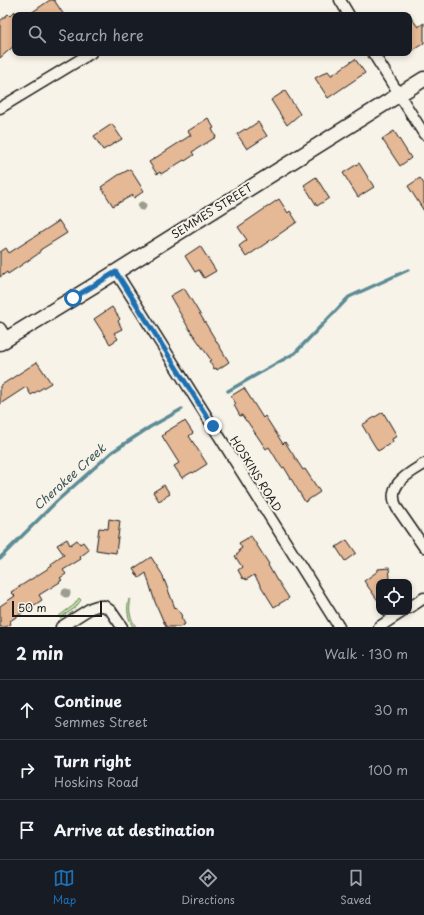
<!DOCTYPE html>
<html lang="en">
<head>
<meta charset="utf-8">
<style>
  :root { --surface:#171b24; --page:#20242c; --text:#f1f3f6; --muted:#9ea1a6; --line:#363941; --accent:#1f6fb2 }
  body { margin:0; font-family:"Playpen Sans",sans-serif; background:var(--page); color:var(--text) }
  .controls { position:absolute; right:12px; bottom:12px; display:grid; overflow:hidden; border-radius:8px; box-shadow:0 2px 6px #0003 }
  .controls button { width:36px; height:36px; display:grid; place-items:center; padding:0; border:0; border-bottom:1px solid var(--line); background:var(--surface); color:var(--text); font:20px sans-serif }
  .scale { position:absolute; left:12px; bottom:10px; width:90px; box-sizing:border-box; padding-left:4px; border:2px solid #1c1c1c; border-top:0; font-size:11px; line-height:14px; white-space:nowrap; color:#1c1c1c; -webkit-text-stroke:3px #f7f3e8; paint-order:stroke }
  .stop { position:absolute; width:12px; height:12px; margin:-9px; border:3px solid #1f6fb2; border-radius:50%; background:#fff }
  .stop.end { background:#1f6fb2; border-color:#fff; box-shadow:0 1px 4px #0008 }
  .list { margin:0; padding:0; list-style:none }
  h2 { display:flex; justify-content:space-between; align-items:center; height:52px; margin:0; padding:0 16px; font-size:17px }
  h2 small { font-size:13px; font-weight:400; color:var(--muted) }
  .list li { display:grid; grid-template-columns:26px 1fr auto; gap:12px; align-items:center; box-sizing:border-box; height:60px; padding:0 16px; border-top:1px solid var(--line) }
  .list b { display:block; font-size:15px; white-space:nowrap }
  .list p { margin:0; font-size:13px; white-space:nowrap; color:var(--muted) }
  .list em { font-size:13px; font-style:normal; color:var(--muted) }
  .icon { flex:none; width:22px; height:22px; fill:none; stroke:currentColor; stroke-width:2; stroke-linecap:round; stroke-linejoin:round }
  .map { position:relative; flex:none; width:424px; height:627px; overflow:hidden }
  .search { position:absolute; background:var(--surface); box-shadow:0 2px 6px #0003; left:12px; right:12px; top:12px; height:44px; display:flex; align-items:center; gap:10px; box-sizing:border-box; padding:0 14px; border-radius:8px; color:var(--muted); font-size:15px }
  .sheet { height:232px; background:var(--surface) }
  nav { display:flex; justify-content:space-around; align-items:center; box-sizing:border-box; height:56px; border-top:1px solid var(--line); background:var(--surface); font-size:11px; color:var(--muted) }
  nav a { display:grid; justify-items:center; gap:2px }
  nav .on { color:var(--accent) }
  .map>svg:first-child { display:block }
  .green { fill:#bde5a0; stroke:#6c805e }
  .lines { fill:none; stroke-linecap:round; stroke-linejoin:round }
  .stream { stroke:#5c8b95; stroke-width:3.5 }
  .building { fill:#e5b896; stroke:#1c1c1c }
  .street-casing { stroke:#1c1c1c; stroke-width:13 }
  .secondary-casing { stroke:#1c1c1c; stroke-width:17 }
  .street { stroke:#f7f3e8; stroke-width:10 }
  .secondary { stroke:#f7f3e8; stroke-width:14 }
  .tree { fill:#999e8e }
  .route { stroke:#1f6fb2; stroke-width:5 }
  .labels { text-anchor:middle; stroke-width:4; stroke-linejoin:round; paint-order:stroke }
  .street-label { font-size:11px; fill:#1c1c1c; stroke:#f7f3e8 }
  .water-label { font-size:12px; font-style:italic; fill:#3c5458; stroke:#f7f3e8 }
</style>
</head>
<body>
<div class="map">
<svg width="424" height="627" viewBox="0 0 424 627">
  <rect width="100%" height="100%" fill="#f7f3e8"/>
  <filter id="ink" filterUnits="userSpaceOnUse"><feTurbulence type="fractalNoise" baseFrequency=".025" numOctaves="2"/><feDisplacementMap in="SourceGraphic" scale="8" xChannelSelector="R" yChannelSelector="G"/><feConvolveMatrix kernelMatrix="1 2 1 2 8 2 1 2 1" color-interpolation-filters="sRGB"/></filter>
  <g filter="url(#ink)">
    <g class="green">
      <polygon points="79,598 81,600 75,608 60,618 59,616 74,605"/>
      <path d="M129 599 131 600C128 610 130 618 136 627H133C128 618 126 610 129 599Z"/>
    </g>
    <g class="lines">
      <g class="stream">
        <polyline points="228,391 295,353 349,297 408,270"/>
        <polyline points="0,558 57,501 112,452 150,427 182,409"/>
      </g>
    </g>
    <g class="building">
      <polygon points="50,0 54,0 64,15 28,15"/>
      <polygon points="15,11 15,45 0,58 0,21 8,14 10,16"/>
      <polygon points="409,15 418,27 424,23 424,43 409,53"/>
      <polygon points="355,59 365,73 328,98 315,78 328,71 331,75 332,75"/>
      <polygon points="285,91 300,114 287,125 271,100"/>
      <polygon points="208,118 214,128 212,129 216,137 192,152 194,155 185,161 184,160 161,174 160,172 157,174 149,162 191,135 188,131"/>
      <polygon points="258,122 267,136 247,149 237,134 245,129 246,130"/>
      <polygon points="112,124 122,139 103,150 94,136"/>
      <polygon points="394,131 411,158 400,166 382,139"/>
      <polygon points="359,163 374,187 358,197 343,173"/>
      <polygon points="130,169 144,191 134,198 133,195 113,206 101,187 120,174 121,174"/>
      <polygon points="316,177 329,198 317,206 304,185"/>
      <polygon points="420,178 424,184 424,211 408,186"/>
      <polygon points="279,199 288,213 290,211 297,222 246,257 239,246 247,240 238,227"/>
      <polygon points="59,221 67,233 40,250 40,251 38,254 8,274 7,272 0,277 0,252 6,248 9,253"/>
      <polygon points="200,246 216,271 204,278 199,270 195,272 185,256"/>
      <polygon points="184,288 229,362 217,370 216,368 214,369 209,361 211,360 188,327 170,296"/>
      <polygon points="112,307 120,319 118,321 122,329 114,333 118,339 110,344 94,319"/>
      <polygon points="37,362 51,383 31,395 26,387 0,404 0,386"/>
      <polygon points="244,388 263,418 265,416 283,444 285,442 303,470 305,469 320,492 305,502 284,467 282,468 269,447 266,449 247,421 246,421 242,415 240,416 234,405 236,404 231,396"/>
      <polygon points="383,412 397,436 392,439 393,442 378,451 362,425"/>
      <polygon points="185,421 193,433 189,436 207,464 193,473 192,472 182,478 174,466 179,463 162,436 165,434 164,433 182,422 183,423"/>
      <polygon points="164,485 170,494 159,501 153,492"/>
      <polygon points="109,519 120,521 116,553 96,550 99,528 108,529"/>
      <polygon points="251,536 269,564 268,565 277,581 278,581 289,598 274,607 254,575 246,580 245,578 243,579 238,570 242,567 235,556 240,552 239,550 242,548 239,543"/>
      <polygon points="67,539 70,545 77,540 80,544 83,542 89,550 80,557 81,559 63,570 66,574 60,578 62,580 60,581 60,582 39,595 42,600 10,621 11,624 6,627 0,627 0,606 15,596 11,592 52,566 51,564 64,555 57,545"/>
      <polygon points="347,540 356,553 345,561 336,547"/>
      <polygon points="151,557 162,574 175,608 176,607 182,616 181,617 185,624 180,627 166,627 155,602 146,573 139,578 133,569"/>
      <polygon points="389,568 390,578 384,582 379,582 379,602 364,581 378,571 378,569"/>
    </g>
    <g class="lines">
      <defs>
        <g id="street">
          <polyline points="340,0 349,15"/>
          <polyline points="373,53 424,134"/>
          <polyline points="0,108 91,53"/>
          <polyline points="116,272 339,627"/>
          <polyline points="0,328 7,339"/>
          <path d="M424 464C408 474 385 485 397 508L424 547"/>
          <polyline points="104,606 111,611 122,627"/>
          <polyline points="409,608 424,598"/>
          <polyline points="61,627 91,608 97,606 104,606"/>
          <polyline points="379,627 402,612"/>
        </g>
        <polyline id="secondary" points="0,343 103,280 424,79"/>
      </defs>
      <use href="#street" class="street-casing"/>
      <use href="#secondary" class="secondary-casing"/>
      <use href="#street" class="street"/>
      <use href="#secondary" class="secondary"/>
    </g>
    <g class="tree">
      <circle cx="142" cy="206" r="4.5"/>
      <circle cx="66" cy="593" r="4.5"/>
    </g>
  </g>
  <g class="lines" filter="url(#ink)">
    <polyline class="route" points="73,298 116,272 213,426"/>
  </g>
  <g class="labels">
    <g class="street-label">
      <text transform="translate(212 211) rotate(-32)" y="4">SEMMES STREET</text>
      <text transform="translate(256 474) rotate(58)" y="4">HOSKINS ROAD</text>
    </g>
    <g class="water-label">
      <text transform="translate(70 477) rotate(-42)" y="4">Cherokee Creek</text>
    </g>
  </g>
</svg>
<div class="controls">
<button><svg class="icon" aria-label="locate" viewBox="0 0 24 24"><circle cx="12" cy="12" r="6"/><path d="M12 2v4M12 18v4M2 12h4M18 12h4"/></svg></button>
</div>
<div class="scale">50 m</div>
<div class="stop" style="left:73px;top:298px"></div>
<div class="stop end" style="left:213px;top:426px"></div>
<div class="search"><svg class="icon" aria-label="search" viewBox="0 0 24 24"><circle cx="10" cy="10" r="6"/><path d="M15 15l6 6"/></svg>Search here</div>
</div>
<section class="sheet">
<h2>2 min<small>Walk · 130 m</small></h2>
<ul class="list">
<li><svg class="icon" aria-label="ahead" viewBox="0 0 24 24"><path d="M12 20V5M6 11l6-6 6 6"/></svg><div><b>Continue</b><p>Semmes Street</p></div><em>30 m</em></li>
<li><svg class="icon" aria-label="right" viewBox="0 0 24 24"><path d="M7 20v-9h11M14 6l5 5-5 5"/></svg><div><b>Turn right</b><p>Hoskins Road</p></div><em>100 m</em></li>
<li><svg class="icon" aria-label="arrive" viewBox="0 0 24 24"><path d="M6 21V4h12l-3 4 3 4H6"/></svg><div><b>Arrive at destination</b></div></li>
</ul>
</section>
<nav>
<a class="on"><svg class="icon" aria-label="map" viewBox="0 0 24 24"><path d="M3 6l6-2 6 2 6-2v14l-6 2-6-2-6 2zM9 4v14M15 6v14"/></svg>Map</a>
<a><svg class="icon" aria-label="directions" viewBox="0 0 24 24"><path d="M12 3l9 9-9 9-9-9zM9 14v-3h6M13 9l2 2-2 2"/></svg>Directions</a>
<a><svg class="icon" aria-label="saved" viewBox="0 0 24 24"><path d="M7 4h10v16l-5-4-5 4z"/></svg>Saved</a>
</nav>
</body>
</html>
